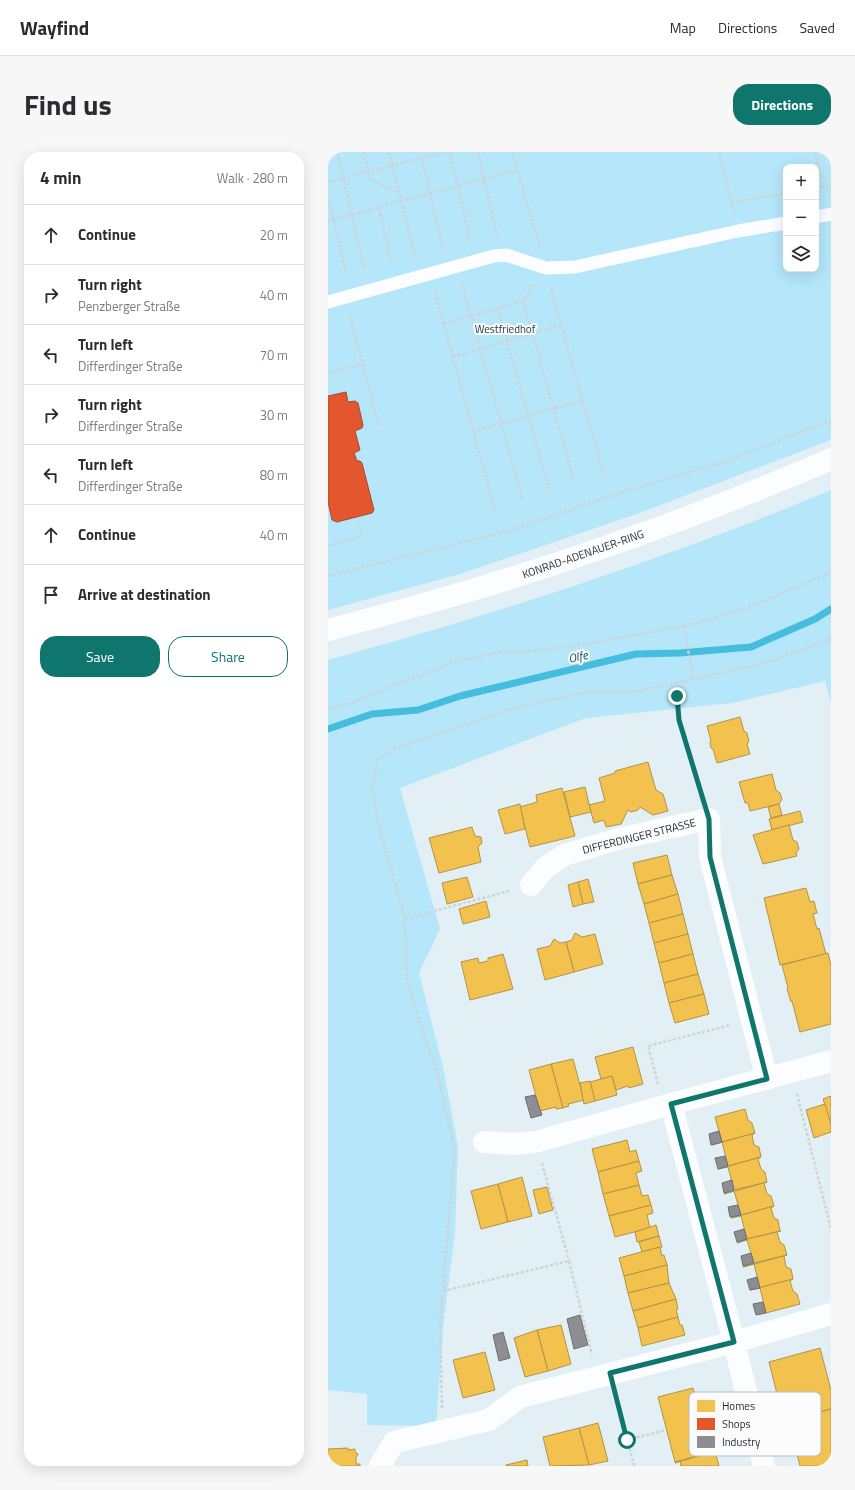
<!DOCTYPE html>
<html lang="en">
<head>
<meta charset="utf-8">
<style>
  :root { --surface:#fff; --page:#f7f7f7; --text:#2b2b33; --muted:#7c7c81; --line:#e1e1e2; --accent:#0f766e }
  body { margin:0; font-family:"Titillium Web",sans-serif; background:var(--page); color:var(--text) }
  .controls { position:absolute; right:12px; top:12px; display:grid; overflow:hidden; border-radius:8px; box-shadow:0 4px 16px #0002 }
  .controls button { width:36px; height:36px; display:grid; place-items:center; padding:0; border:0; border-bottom:1px solid var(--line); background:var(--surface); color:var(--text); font:20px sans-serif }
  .stop { position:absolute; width:12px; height:12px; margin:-9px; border:3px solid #0f766e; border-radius:50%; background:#fff }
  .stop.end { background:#0f766e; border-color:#fff; box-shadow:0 1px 4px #0008 }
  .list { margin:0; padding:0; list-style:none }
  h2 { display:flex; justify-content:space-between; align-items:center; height:52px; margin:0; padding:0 16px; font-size:17px }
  h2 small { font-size:13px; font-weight:400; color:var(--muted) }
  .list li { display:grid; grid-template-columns:26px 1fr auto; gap:12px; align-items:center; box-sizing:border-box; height:60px; padding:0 16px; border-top:1px solid var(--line) }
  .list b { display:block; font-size:15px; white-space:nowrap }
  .list p { margin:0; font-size:13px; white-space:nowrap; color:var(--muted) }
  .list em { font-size:13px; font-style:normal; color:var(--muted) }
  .actions { display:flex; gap:8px; padding:12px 16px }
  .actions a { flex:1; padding:9px 0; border:1px solid var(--accent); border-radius:16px; text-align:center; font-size:14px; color:var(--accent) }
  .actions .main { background:var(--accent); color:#fff }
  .icon { flex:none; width:22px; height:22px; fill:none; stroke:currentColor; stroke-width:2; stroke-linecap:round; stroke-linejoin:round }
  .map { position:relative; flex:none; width:503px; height:1314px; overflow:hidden; border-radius:16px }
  header { display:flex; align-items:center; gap:24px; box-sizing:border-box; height:56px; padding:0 20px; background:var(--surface); border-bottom:1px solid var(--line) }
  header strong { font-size:19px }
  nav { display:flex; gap:22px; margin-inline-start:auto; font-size:14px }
  .intro { display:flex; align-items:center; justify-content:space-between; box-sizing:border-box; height:96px; padding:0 24px }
  h1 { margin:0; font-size:28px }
  .button { padding:10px 18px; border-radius:16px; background:var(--accent); color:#fff; font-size:14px; font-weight:700 }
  main { display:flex; gap:24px; padding:0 24px }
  aside { flex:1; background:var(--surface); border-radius:16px; box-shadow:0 4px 16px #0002 }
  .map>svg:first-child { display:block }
  .green { fill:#b5e6fa; fill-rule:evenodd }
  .homes { fill:#f2c14e; stroke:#b19445 }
  .shops { fill:#e4572e; stroke:#a74a2f }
  .industry { fill:#8d8d92; stroke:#6a6f75 }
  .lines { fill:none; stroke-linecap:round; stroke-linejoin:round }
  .stream { stroke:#45bdde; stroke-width:7 }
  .path { stroke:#ced3d5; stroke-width:2.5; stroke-dasharray:3 2; stroke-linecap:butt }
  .lane { stroke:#fbfdfe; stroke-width:13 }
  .street { stroke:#fbfdfe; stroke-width:22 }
  .primary { stroke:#fbfdfe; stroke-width:22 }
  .route { stroke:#0f766e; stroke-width:5 }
  .labels { text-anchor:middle; stroke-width:4; stroke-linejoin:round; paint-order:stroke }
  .park-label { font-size:11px; fill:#1e343d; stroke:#fbfbfb }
  .street-label { font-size:11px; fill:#1a2a31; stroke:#fbfbfb }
  .water-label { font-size:12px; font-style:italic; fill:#0f475a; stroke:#fbfbfb }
  .key { fill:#fbfbfb; stroke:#b8bcbe; stroke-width:1 }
  .key-label { font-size:11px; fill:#1a2a31 }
</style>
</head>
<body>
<header>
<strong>Wayfind</strong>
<nav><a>Map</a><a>Directions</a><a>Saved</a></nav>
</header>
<div class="intro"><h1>Find us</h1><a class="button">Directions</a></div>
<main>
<aside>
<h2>4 min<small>Walk · 280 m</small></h2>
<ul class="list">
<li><svg class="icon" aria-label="ahead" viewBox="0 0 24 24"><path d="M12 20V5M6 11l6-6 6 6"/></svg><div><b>Continue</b></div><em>20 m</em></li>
<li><svg class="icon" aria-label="right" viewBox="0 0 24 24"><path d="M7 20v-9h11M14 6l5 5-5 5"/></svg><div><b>Turn right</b><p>Penzberger Straße</p></div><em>40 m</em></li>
<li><svg class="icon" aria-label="left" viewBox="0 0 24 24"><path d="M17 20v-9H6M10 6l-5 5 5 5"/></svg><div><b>Turn left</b><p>Differdinger Straße</p></div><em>70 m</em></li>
<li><svg class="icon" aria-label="right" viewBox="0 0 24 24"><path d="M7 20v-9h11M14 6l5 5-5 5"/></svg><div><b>Turn right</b><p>Differdinger Straße</p></div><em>30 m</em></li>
<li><svg class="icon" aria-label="left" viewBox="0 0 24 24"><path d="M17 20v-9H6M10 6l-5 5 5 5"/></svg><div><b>Turn left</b><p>Differdinger Straße</p></div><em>80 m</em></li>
<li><svg class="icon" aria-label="ahead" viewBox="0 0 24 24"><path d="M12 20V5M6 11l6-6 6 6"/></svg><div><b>Continue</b></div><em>40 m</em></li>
<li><svg class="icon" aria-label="arrive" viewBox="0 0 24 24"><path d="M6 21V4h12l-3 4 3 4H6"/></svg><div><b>Arrive at destination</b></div></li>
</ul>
<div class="actions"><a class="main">Save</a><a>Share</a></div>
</aside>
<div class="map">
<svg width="503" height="1314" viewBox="0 0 503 1314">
  <rect width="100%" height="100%" fill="#e2f0f6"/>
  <g class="green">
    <path d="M0 0H503V288L309 362 132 422 0 458ZM458 15H488V117H458Z"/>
    <path d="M503 338V551L497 529 404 551 258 566 72 636 112 777 91 821 115 915 130 995 127 1081 116 1168 108 1274 39 1273V1242L0 1238V508C48 494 97 481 145 466 266 429 386 387 503 338Z"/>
  </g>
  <g class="homes">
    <polygon points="412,565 416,579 419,581 421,589 419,592 422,602 389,611 385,597 383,596 382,591 383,589 379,574"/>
    <polygon points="320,610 328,638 335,642 340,659 325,663 312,655 310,658 303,660 300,658 293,672 278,675 276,668 266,671 261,653 277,649 271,626 287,621 287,619"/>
    <polygon points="444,622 448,638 452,641 454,647 451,652 422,659 420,651 417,651 411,630"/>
    <polygon points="257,635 263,660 242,665 236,640"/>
    <polygon points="234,636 247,684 202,695 192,655 209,650 208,643"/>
    <polygon points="192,652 197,677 177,682 170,658"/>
    <polygon points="451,652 454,663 443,666 440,655"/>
    <polygon points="472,659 475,670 444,678 441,667"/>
    <polygon points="461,673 465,688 469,690 471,697 468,701 469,704 435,712 425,683"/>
    <polygon points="144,675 147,684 153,685 154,691 150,695 153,710 111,721 101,686"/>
    <polygon points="339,703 344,723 310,732 305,711"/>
    <polygon points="344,723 350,742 316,752 310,732"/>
    <polygon points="139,725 145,745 119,752 114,731"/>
    <polygon points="260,727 266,750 255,752 250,730"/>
    <polygon points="250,730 255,752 245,755 240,733"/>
    <polygon points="478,736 482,750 486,749 489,761 485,762 489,777 491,776 498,802 452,813 436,746"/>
    <polygon points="350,742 355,762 321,771 316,752"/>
    <polygon points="158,749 162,765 135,772 131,757"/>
    <polygon points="355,762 360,782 326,791 321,771"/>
    <polygon points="247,781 254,785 267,782 275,812 246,820 238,790 244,788"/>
    <polygon points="360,782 365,802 331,811 326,791"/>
    <polygon points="226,787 232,791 238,790 246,820 217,828 209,797 222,794"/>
    <polygon points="500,801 503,814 503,872 472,880 464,849 463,850 459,837 460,836 454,813"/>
    <polygon points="175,802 185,837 142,848 133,810 150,806 151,811 160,809 160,806"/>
    <polygon points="365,802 370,822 336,831 331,811"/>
    <polygon points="370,822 376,842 341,851 336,831"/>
    <polygon points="376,842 381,862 347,871 341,851"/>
    <polygon points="305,895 315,932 301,936 300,934 288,938 284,924 273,927 267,905"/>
    <polygon points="245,907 256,948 240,952 241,954 235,956 223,912"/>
    <polygon points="223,912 235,956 228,957 228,955 212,959 201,918"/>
    <polygon points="284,924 289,943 267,949 262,930"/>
    <polygon points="262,929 267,949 256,952 252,931"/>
    <polygon points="503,944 503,972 495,947"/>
    <polygon points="497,952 503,972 503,980 486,986 478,958"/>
    <polygon points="417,957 420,968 424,971 427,981 394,990 387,965"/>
    <polygon points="427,981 424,983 426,993 431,995 433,1005 400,1014 394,990 384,993"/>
    <polygon points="299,988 302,1000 308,998 311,1009 270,1020 264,997"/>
    <polygon points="433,1005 430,1007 433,1017 437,1020 439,1030 406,1038 400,1015 390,1017"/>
    <polygon points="311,1009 314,1019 308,1021 311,1033 275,1042 270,1020"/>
    <polygon points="194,1025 204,1064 180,1070 170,1032"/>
    <polygon points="439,1030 436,1031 439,1042 443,1044 446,1054 413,1063 406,1039 396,1042"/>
    <polygon points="170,1032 180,1070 153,1077 143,1039"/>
    <polygon points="311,1033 314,1044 320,1043 323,1053 281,1064 275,1042"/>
    <polygon points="219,1035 225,1058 211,1062 205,1038"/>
    <polygon points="323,1053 325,1061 319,1063 322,1076 287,1085 281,1064"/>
    <polygon points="446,1054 443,1056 446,1066 450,1068 452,1079 419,1087 413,1064 403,1066"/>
    <polygon points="328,1073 331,1084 309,1090 307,1080"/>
    <polygon points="453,1079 449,1080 452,1090 456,1093 459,1103 426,1111 419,1088 409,1091 419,1087"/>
    <polygon points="331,1084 334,1095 314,1100 311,1090"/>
    <polygon points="332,1095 334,1104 336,1103 339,1113 296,1124 291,1106"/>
    <polygon points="459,1103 456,1104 458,1115 463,1117 465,1127 432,1136 426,1112 415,1115"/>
    <polygon points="339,1113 341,1131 300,1141 296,1124"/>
    <polygon points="465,1127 462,1129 465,1139 469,1142 472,1152 438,1161 432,1136 422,1138"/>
    <polygon points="341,1131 348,1147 305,1159 300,1141"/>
    <polygon points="348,1147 350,1157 348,1158 350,1165 310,1176 305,1159"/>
    <polygon points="350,1165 352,1173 354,1173 357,1183 314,1194 310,1176"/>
    <polygon points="233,1173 243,1212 220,1219 209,1178"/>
    <polygon points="209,1178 220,1219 197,1225 186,1186"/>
    <polygon points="492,1196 503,1238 503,1257 456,1270 441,1210"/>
    <polygon points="157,1200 167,1238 135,1246 125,1208"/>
    <polygon points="365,1236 382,1300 387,1299 347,1310 330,1245"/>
    <polygon points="503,1257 503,1314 472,1314 460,1269 456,1270"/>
    <polygon points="270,1271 280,1309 261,1313 251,1276"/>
    <polygon points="251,1276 261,1313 222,1314 215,1285"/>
    <polygon points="20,1296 20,1298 27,1297 27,1300 30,1302 28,1306 28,1312 32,1312 32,1314 0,1314 0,1297"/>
    <polygon points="387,1299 391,1314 353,1314 352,1309 347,1311"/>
    <polygon points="199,1308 200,1314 178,1314 178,1313"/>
  </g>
  <polygon class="shops" points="18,240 20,250 27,249 30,251 35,273 34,276 27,279 32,298 26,301 29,309 32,309 34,311 46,358 44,361 9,370 4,368 0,350 0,244"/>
  <g class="industry">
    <polygon points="207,943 214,963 203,966 197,945"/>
    <polygon points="391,979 394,990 383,993 381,982"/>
    <polygon points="397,1004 400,1014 390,1017 387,1006"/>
    <polygon points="404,1028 406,1038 396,1041 394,1031"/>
    <polygon points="410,1053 413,1063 402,1065 400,1055"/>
    <polygon points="416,1077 419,1087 409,1090 406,1080"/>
    <polygon points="423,1101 426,1111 415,1114 413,1104"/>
    <polygon points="429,1125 432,1136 422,1138 419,1128"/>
    <polygon points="435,1150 438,1161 428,1163 425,1152"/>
    <polygon points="252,1163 260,1193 246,1197 239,1167"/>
    <polygon points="175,1180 182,1206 171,1209 165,1183"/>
  </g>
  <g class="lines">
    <polyline class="stream" points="0,577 44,562 90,558 132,544 308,502 352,501 423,495 487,467 503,457"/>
    <g class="path">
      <polyline points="9,0 36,116"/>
      <polyline points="36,0 42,27 71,41"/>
      <polyline points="61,0 88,107"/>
      <polyline points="122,0 142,89"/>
      <polyline points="150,0 169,83"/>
      <polyline points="184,0 212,95"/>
      <polyline points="391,0 406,61"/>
      <polyline points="487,0 495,35"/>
      <polyline points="94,6 115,96"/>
      <polyline points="0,30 118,0"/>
      <polyline points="488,36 503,34"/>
      <polyline points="0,44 18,120"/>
      <polyline points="403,51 458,41"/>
      <polyline points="51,56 63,109"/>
      <polyline points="0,69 189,18"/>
      <polyline points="134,132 195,349"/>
      <polyline points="223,135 233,173 276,323"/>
      <polyline points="107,140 167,358"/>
      <polyline points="195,149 247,332"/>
      <polyline points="170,157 222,340"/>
      <polyline points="22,164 51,273"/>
      <polyline points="115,172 195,149 207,132"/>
      <polyline points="125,205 233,173"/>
      <polyline points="0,221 34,212"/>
      <polyline points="145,279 254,249"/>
      <polyline points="0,394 34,385 30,370"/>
      <polyline points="0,424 180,379 298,339 399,309 503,268"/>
      <polyline points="356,474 365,526"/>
      <polyline points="357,529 349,544 351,568 375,646"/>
      <polyline points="0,558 23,551 123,511 167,501 216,498 258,492 356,474 391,465 425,454 503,420"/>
      <polyline points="77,767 181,739"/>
      <polyline points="330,932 320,894 402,873"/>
      <polyline points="469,942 503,1077"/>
      <polyline points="214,1011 241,1109"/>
      <polyline points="115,1139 241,1109 264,1203"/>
      <polyline points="288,1243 306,1314"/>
      <polyline points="114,1256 112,1170 127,998 109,920 92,872 79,826 77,767 50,672 45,637 49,608 69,596 183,557 258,540 311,539 437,511 503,487"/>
      <polyline points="299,1288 338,1278"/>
    </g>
    <g class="lane">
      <polyline points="488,65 503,62"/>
      <polyline points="0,150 166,104 178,103 218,116 247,115 410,79 458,71"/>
    </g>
    <g class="street">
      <polyline points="203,733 217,716 236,703 290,687 381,667 382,705 439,927"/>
      <polyline points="156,990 185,992 207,990 343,952"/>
      <polyline points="52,1314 66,1290 161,1268 192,1245 406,1190 503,1162"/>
      <polyline points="436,1314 406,1190 343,952 503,909"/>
    </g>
    <path class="primary" d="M0 478C45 466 89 454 134 441 259 404 383 359 503 307"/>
  </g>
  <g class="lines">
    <polyline class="route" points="299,1288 282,1221 406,1190 343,952 439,927 382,705 381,667 351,568 349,544"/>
  </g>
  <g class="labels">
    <g class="park-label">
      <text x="177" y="181">Westfriedhof</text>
    </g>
    <g class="street-label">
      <text transform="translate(255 402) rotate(-19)" y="4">KONRAD-ADENAUER-RING</text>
      <text transform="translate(311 684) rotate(-14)" y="4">DIFFERDINGER STRASSE</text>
    </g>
    <g class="water-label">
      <text transform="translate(250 505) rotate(-13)" y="4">Olfe</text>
    </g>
  </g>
  <rect x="361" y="1240" width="132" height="64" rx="6" class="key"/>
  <rect x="369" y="1248" width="18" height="12" fill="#f2c14e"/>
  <rect x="369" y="1266" width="18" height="12" fill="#e4572e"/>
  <rect x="369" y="1284" width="18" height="12" fill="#8d8d92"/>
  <g class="key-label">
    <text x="394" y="1258">Homes</text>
    <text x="394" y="1276">Shops</text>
    <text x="394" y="1294">Industry</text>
  </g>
</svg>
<div class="controls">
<button>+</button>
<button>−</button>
<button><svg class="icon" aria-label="layers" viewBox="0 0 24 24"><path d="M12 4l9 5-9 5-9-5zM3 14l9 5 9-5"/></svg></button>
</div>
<div class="stop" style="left:299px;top:1288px"></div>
<div class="stop end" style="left:349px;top:544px"></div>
</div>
</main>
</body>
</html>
